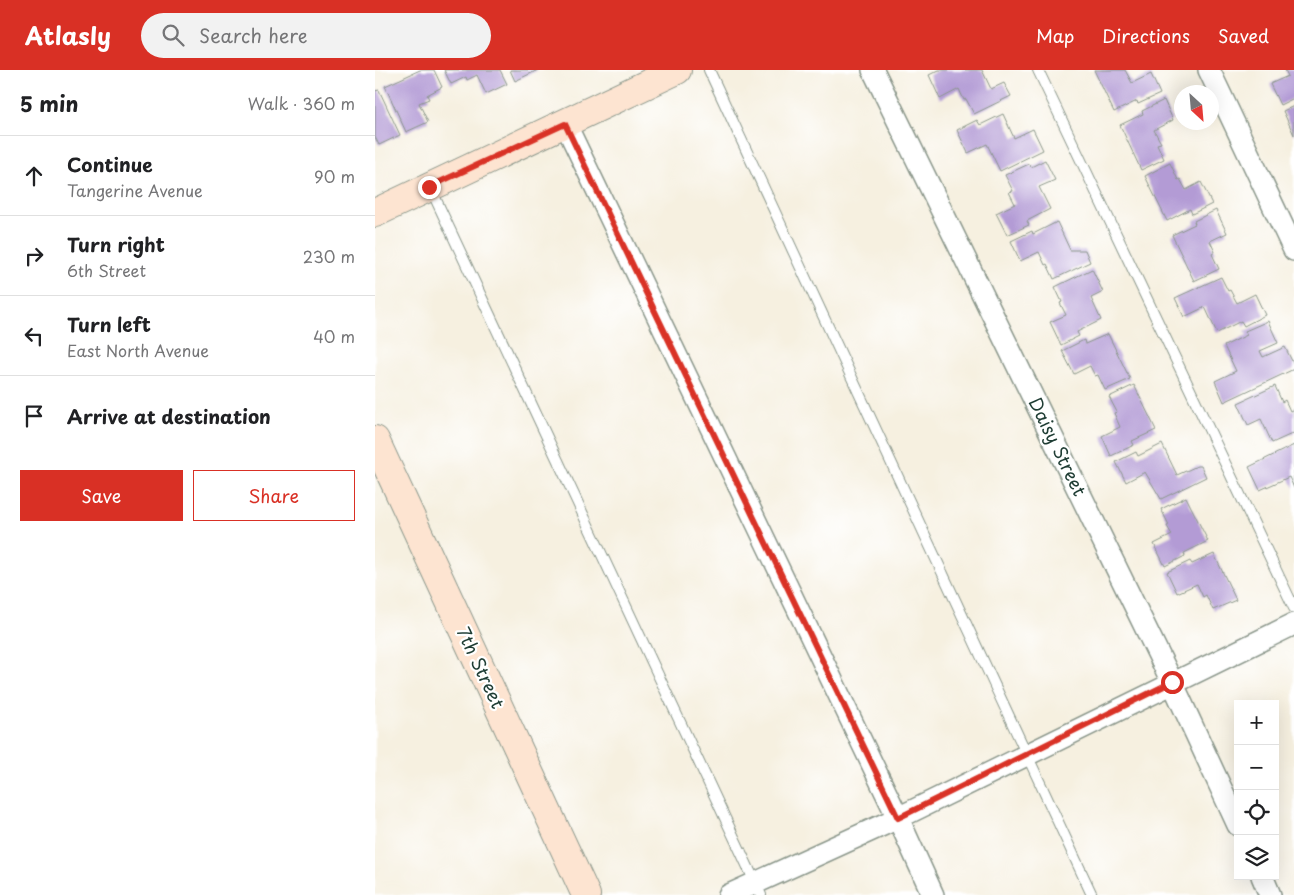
<!DOCTYPE html>
<html lang="en">
<head>
<meta charset="utf-8">
<style>
  :root { --surface:#fff; --page:#f2f2f2; --text:#202124; --muted:#757577; --line:#e0e0e0; --accent:#d93025 }
  body { margin:0; font-family:"Playpen Sans",sans-serif; background:var(--page); color:var(--text) }
  .controls { position:absolute; right:15px; bottom:15px; display:grid; overflow:hidden; border-radius:0px; box-shadow:0 5px 20px #0002 }
  .controls button { width:45px; height:45px; display:grid; place-items:center; padding:0; border:0; border-bottom:1px solid var(--line); background:var(--surface); color:var(--text); font:25px sans-serif }
  .compass { position:absolute; left:799px; top:15px; width:45px; height:45px; border-radius:50%; background:var(--surface); box-shadow:0 5px 20px #0002; rotate:154deg }
  .stop { position:absolute; width:15px; height:15px; margin:-11px; border:4px solid #d93025; border-radius:50%; background:#fff }
  .stop.end { background:#d93025; border-color:#fff; box-shadow:0 1px 5px #0008 }
  .list { margin:0; padding:0; list-style:none }
  h2 { display:flex; justify-content:space-between; align-items:center; height:65px; margin:0; padding:0 20px; font-size:21px }
  h2 small { font-size:16px; font-weight:400; color:var(--muted) }
  .list li { display:grid; grid-template-columns:32px 1fr auto; gap:15px; align-items:center; box-sizing:border-box; height:80px; padding:0 20px; border-top:1px solid var(--line) }
  .list b { display:block; font-size:19px; white-space:nowrap }
  .list p { margin:0; font-size:16px; white-space:nowrap; color:var(--muted) }
  .list em { font-size:16px; font-style:normal; color:var(--muted) }
  .actions { display:flex; gap:10px; padding:15px 20px }
  .actions a { flex:1; padding:11px 0; border:1px solid var(--accent); border-radius:0px; text-align:center; font-size:18px; color:var(--accent) }
  .actions .main { background:var(--accent); color:#fff }
  .icon { flex:none; width:28px; height:28px; fill:none; stroke:currentColor; stroke-width:2; stroke-linecap:round; stroke-linejoin:round }
  .map { position:relative; flex:none; width:919px; height:825px; overflow:hidden }
  header { display:flex; align-items:center; gap:30px; box-sizing:border-box; height:70px; padding:0 25px; background:var(--accent); color:#fff }
  header strong { font-size:24px }
  nav { display:flex; gap:28px; margin-inline-start:auto; font-size:18px }
  .search { width:350px; height:45px; background:var(--page); display:flex; align-items:center; gap:12px; box-sizing:border-box; padding:0 18px; border-radius:28px; color:var(--muted); font-size:19px }
  main { display:flex }
  aside { flex:1; background:var(--surface) }
  .map>svg:first-child { display:block }
  .building { fill:#b39bd5 }
  .lines { fill:none; stroke-linecap:round; stroke-linejoin:round }
  .lane-casing { stroke:#8a968a; stroke-width:12 }
  .street-casing { stroke:#8a968a; stroke-width:24 }
  .secondary-casing { stroke:#8a968a; stroke-width:30 }
  .lane { stroke:#fff; stroke-width:10 }
  .street { stroke:#fff; stroke-width:21 }
  .secondary { stroke:#fde4d1; stroke-width:28 }
  .route { stroke:#d93025; stroke-width:6 }
  .labels { text-anchor:middle; stroke-width:4.5; stroke-linejoin:round; paint-order:stroke }
  .street-label { font-size:18px; fill:#1f3d34; stroke:#fff }
</style>
</head>
<body>
<header>
<strong>Atlasly</strong>
<div class="search"><svg class="icon" aria-label="search" viewBox="0 0 24 24"><circle cx="10" cy="10" r="6"/><path d="M15 15l6 6"/></svg>Search here</div>
<nav><a>Map</a><a>Directions</a><a>Saved</a></nav>
</header>
<main>
<aside>
<h2>5 min<small>Walk · 360 m</small></h2>
<ul class="list">
<li><svg class="icon" aria-label="ahead" viewBox="0 0 24 24"><path d="M12 20V5M6 11l6-6 6 6"/></svg><div><b>Continue</b><p>Tangerine Avenue</p></div><em>90 m</em></li>
<li><svg class="icon" aria-label="right" viewBox="0 0 24 24"><path d="M7 20v-9h11M14 6l5 5-5 5"/></svg><div><b>Turn right</b><p>6th Street</p></div><em>230 m</em></li>
<li><svg class="icon" aria-label="left" viewBox="0 0 24 24"><path d="M17 20v-9H6M10 6l-5 5 5 5"/></svg><div><b>Turn left</b><p>East North Avenue</p></div><em>40 m</em></li>
<li><svg class="icon" aria-label="arrive" viewBox="0 0 24 24"><path d="M6 21V4h12l-3 4 3 4H6"/></svg><div><b>Arrive at destination</b></div></li>
</ul>
<div class="actions"><a class="main">Save</a><a>Share</a></div>
</aside>
<div class="map">
<svg width="919" height="825" viewBox="0 0 919 825">
  <rect width="100%" height="100%" fill="#fff"/>
  <filter id="ink" filterUnits="userSpaceOnUse"><feTurbulence type="fractalNoise" baseFrequency=".02" numOctaves="2"/><feDisplacementMap in="SourceGraphic" scale="10" xChannelSelector="R" yChannelSelector="G"/><feConvolveMatrix kernelMatrix="1 2 1 2 8 2 1 2 1" color-interpolation-filters="sRGB"/></filter>
  <filter id="wash" filterUnits="userSpaceOnUse"><feTurbulence type="fractalNoise" baseFrequency=".0096" numOctaves="4" result="noise"/><feDisplacementMap in="SourceGraphic" scale="20" xChannelSelector="R" yChannelSelector="G"/><feGaussianBlur stdDeviation="1.12" result="paint"/><feColorMatrix in="noise" values="0 0 0 0 0 0 0 0 0 0 0 0 0 0 0 0 0 1.4 0 .05"/><feComposite in="paint" operator="in"/></filter>
  <g filter="url(#wash)">
    <rect width="100%" height="100%" fill="#f6f0e0"/>
    <g id="blocks">
      <g class="building">
        <polygon points="45,0 59,0 67,17 52,25 54,29 44,33 53,52 31,62 10,16"/>
        <polygon points="69,0 125,0 132,14 111,24 102,5 92,10 91,7 76,14"/>
        <polygon points="135,0 163,0 140,11"/>
        <polygon points="564,0 607,0 616,19 629,13 636,26 599,44 591,29 589,30 584,19 565,29 554,5"/>
        <polygon points="719,0 750,0 757,13 776,4 785,24 763,34 762,31 739,42"/>
        <polygon points="910,0 919,0 919,28 905,35 895,14 913,6"/>
        <polygon points="4,20 25,65 4,75 0,67 0,21"/>
        <polygon points="789,30 798,50 779,60 786,73 782,74 789,89 766,100 745,55 768,44 767,41"/>
        <polygon points="919,36 919,65 908,41"/>
        <polygon points="628,44 639,68 658,59 668,80 625,101 612,74 593,83 582,60 602,50 605,55"/>
        <polygon points="670,90 680,110 664,117 675,139 652,151 654,155 632,165 621,143 640,134 634,122 638,121 630,105 654,94 656,97"/>
        <polygon points="795,93 803,110 805,109 811,120 826,112 837,134 817,144 815,139 792,151 770,106"/>
        <polygon points="841,140 852,163 835,171 840,182 837,184 844,199 819,211 797,165 820,154 819,151"/>
        <polygon points="682,152 695,180 710,180 715,192 679,209 672,194 670,195 664,182 645,191 636,171 657,161 658,164"/>
        <polygon points="717,199 728,222 716,228 726,250 702,262 704,266 686,275 675,252 691,245 685,233 687,232 680,217"/>
        <polygon points="846,207 853,221 855,220 862,233 880,224 890,245 869,256 866,251 842,263 830,237 809,247 800,228"/>
        <polygon points="893,251 903,273 885,281 888,287 910,277 919,295 919,299 849,332 840,311 861,301 849,276 872,265 870,261"/>
        <polygon points="733,264 755,309 730,320 723,305 720,306 715,296 699,304 687,281 709,270 710,274"/>
        <polygon points="759,315 781,360 757,371 759,375 736,386 727,366 745,357 739,343 742,342 734,327"/>
        <polygon points="900,316 907,332 910,330 915,341 919,339 919,363 897,373 886,349 873,355 863,333"/>
        <polygon points="787,374 802,405 822,396 826,396 831,407 786,429 770,402 751,412 741,392 761,382 763,386"/>
        <polygon points="919,375 919,418 914,407 885,420 874,397"/>
        <polygon points="811,427 833,471 809,483 810,486 790,496 779,474 797,465 792,456 794,455 786,439"/>
        <polygon points="839,484 861,530 838,540 831,525 828,527 822,514 802,523 792,502 815,491 817,494"/>
      </g>
    </g>
  </g>
  <g filter="url(#ink)">
    <use href="#blocks" fill-opacity="0" stroke="#8a968a" stroke-width="1"/>
    <g class="lines">
      <defs>
        <g id="lane">
          <polyline points="334,0 717,825"/>
          <polyline points="663,0 919,538"/>
          <polyline points="55,117 386,825"/>
        </g>
        <g id="street">
          <polyline points="498,0 797,612 863,755"/>
          <polyline points="834,0 919,180"/>
          <polyline points="190,53 523,748 558,825"/>
          <polyline points="887,806 895,825"/>
          <polyline points="354,825 523,748 919,554"/>
        </g>
        <g id="secondary">
          <polyline points="0,143 302,0"/>
          <polyline points="0,370 211,825"/>
        </g>
      </defs>
      <use href="#lane" class="lane-casing"/>
      <use href="#street" class="street-casing"/>
      <use href="#secondary" class="secondary-casing"/>
      <use href="#lane" class="lane"/>
      <use href="#street" class="street"/>
      <use href="#secondary" class="secondary"/>
    </g>
  </g>
  <g class="lines" filter="url(#ink)">
    <polyline class="route" points="54,117 190,54 523,748 797,612"/>
  </g>
  <g class="labels">
    <g class="street-label">
      <text transform="translate(682 377) rotate(64)" y="6">Daisy Street</text>
      <text transform="translate(105 598) rotate(65)" y="6">7th Street</text>
    </g>
  </g>
</svg>
<div class="controls">
<button>+</button>
<button>−</button>
<button><svg class="icon" aria-label="locate" viewBox="0 0 24 24"><circle cx="12" cy="12" r="6"/><path d="M12 2v4M12 18v4M2 12h4M18 12h4"/></svg></button>
<button><svg class="icon" aria-label="layers" viewBox="0 0 24 24"><path d="M12 4l9 5-9 5-9-5zM3 14l9 5 9-5"/></svg></button>
</div>
<svg class="compass" viewBox="-18 -18 36 36"><path d="M0-13l5 13h-10z" fill="#e53935"/><path d="M0 13l5-13h-10z" fill="#757577"/></svg>
<div class="stop" style="left:797px;top:612px"></div>
<div class="stop end" style="left:54px;top:117px"></div>
</div>
</main>
</body>
</html>
